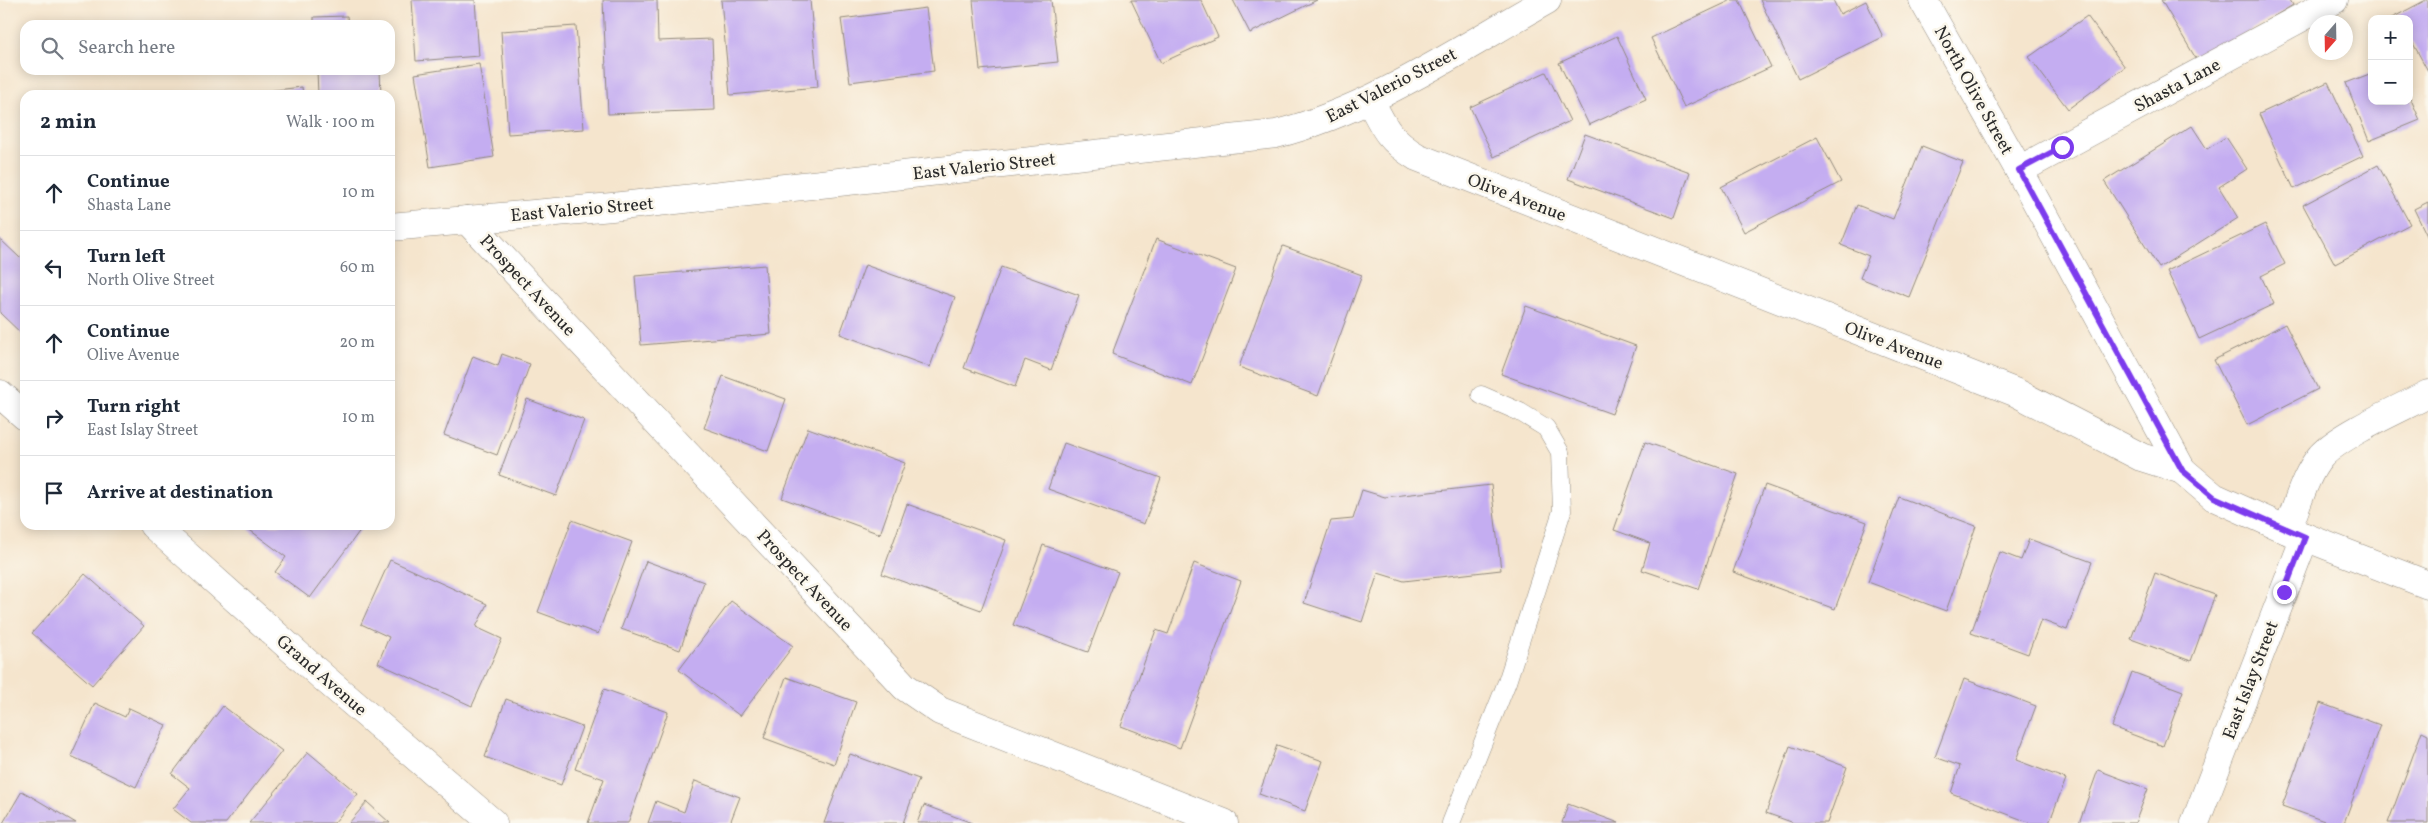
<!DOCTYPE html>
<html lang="en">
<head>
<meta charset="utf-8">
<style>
  :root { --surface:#fff; --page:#f2f2f3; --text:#1f2937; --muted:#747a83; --line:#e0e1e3 }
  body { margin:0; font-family:Vollkorn,serif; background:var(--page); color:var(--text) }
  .controls { position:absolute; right:15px; top:15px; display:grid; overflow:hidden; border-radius:10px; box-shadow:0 2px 12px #0003 }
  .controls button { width:45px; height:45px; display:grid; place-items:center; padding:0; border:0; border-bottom:1px solid var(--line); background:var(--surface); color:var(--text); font:25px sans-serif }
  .compass { position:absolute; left:2308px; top:15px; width:45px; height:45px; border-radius:50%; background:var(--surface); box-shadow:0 2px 12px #0003; rotate:200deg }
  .stop { position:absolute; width:15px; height:15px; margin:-11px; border:4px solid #7c3aed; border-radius:50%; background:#fff }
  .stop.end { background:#7c3aed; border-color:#fff; box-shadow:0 1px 5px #0008 }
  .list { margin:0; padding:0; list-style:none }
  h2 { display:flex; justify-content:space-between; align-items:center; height:65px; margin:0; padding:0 20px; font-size:21px }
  h2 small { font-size:16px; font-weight:400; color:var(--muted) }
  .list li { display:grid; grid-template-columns:32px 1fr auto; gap:15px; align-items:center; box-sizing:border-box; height:75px; padding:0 20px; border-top:1px solid var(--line) }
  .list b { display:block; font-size:19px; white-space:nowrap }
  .list p { margin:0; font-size:16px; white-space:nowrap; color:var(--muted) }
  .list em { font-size:16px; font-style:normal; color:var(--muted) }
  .icon { flex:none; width:28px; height:28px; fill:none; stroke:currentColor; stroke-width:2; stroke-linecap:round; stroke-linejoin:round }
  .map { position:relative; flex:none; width:2428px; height:823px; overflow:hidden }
  .search { position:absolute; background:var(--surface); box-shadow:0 2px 12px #0003; left:20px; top:20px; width:375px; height:55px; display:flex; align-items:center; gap:12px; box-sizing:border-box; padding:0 18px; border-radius:15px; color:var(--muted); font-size:19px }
  .panel { position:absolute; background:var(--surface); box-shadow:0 2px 12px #0003; left:20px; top:90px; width:375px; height:440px; border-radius:15px }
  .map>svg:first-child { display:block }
  .building { fill:#c4adf1 }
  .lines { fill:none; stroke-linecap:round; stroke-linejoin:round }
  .service-casing { stroke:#90887c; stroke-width:19 }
  .minor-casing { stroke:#90887c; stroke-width:29 }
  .service { stroke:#fff; stroke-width:18 }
  .minor { stroke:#fff; stroke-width:28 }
  .route { stroke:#7c3aed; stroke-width:6 }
  .labels { text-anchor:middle; stroke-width:5; stroke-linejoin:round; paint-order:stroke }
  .street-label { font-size:18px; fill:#2b2b2b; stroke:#fbf7ec }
</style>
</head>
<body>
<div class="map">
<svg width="2428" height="823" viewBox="0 0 2428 823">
  <rect width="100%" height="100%" fill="#fbf7ec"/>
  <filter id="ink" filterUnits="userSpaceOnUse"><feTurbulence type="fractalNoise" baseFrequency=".02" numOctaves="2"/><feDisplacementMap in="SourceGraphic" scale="10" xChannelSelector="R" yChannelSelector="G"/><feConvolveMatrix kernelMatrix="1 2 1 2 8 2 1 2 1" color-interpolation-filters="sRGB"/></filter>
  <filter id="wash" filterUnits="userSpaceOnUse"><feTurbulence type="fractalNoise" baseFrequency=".0096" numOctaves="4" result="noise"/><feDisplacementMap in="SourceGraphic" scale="20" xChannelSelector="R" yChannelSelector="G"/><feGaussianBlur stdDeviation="1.12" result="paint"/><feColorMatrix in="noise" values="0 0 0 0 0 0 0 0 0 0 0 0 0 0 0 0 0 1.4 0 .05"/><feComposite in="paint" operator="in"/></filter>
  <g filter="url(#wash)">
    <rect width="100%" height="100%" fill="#f5e5cd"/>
    <g id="blocks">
      <g class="building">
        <polygon points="412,0 475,0 479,56 416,61"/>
        <polygon points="603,0 657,0 658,41 712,39 715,110 608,114"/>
        <polygon points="721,0 810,0 818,87 730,95"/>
        <polygon points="973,0 1051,0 1058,62 980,70"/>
        <polygon points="1131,0 1201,0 1218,37 1161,63"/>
        <polygon points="1233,0 1317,0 1250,33"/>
        <polygon points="1732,0 1739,0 1771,67 1684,107 1651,38"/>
        <polygon points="1760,0 1833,0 1840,14 1866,1 1883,37 1798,79"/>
        <polygon points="2161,0 2290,0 2293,5 2198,62"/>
        <polygon points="2426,0 2428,0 2428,71 2409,36 2409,19 2390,19"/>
        <polygon points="926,8 934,71 850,82 841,19"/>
        <polygon points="347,16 348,25 314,25 314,17"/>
        <polygon points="2087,16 2125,67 2068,109 2029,57"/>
        <polygon points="576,26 584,129 508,134 501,31"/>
        <polygon points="1617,36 1646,99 1589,125 1559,63"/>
        <polygon points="479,64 494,157 430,167 415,74"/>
        <polygon points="317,70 380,70 381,95 318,95"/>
        <polygon points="1546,72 1570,121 1494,157 1470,107"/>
        <polygon points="2372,73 2372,101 2409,101 2409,95 2420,120 2369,141 2346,83"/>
        <polygon points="2328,82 2363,156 2294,189 2259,114"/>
        <polygon points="302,87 303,95 241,95 241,94"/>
        <polygon points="2192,126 2207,149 2226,137 2247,169 2219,187 2238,218 2159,268 2104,181"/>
        <polygon points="1585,134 1690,172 1674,218 1568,179"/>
        <polygon points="1817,137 1841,182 1744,232 1721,187"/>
        <polygon points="1922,146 1963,162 1909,297 1860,278 1869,256 1841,245 1857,205 1893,219"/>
        <polygon points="2378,165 2410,224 2335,264 2303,205"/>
        <polygon points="2428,202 2428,238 2414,209"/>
        <polygon points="2265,224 2285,264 2261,276 2274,304 2199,339 2167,271"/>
        <polygon points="0,239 20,258 25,253 25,337 0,313"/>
        <polygon points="1156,239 1236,269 1192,385 1112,354"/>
        <polygon points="1283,246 1362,275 1318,396 1239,367"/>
        <polygon points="765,265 771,334 641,345 635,276"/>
        <polygon points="865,265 955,297 930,367 840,334"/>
        <polygon points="1001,267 1079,295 1051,370 1025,360 1015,387 964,368"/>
        <polygon points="1526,306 1636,346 1612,414 1501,374"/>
        <polygon points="2285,324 2318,389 2247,425 2214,360"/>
        <polygon points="502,354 530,364 497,455 444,435 473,356 498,366"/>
        <polygon points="723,376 786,399 768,451 704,428"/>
        <polygon points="527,399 584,420 556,496 499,475"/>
        <polygon points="808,428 905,463 880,534 782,498"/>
        <polygon points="1645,442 1738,474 1698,589 1642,570 1650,543 1614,530"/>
        <polygon points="1064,443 1161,478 1144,524 1048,489"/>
        <polygon points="1491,485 1501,570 1404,581 1378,573 1362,622 1304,603 1331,521 1353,519 1362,490 1385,497"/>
        <polygon points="1765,485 1867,522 1835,609 1733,572"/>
        <polygon points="1899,497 1976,526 1946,611 1868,582"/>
        <polygon points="907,504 1006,540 981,610 882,574"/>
        <polygon points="572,520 632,542 598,634 538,612"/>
        <polygon points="243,525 364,525 310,598 275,572 286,557"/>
        <polygon points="2029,539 2092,562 2067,630 2041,620 2028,654 1971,633 2000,552 2021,560"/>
        <polygon points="1043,545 1118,572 1088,652 1013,625"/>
        <polygon points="390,560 487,604 476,627 502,639 472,706 378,663 389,637 361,624"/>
        <polygon points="646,561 704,582 680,650 621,629"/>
        <polygon points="1194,563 1241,581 1180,748 1121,726 1156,630 1168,634"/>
        <polygon points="2155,573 2215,595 2191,661 2131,639"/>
        <polygon points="85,574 144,626 92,685 32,633"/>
        <polygon points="731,601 793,646 740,716 679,670"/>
        <polygon points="2132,672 2183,691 2163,746 2112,727"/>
        <polygon points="786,677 856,702 834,764 764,738"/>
        <polygon points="1964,679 2036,706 2016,760 2066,779 2049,823 2031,823 1951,793 1960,766 1935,757"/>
        <polygon points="604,689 668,712 628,823 588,823 604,779 575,769"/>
        <polygon points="506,699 582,727 561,785 485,757"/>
        <polygon points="95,703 125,717 129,708 166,725 136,787 71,756"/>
        <polygon points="2320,703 2380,725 2344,823 2330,823 2282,806"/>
        <polygon points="223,706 282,751 226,823 191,823 173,809 190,788 172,774"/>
        <polygon points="2422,731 2428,734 2428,823 2388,823"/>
        <polygon points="1277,745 1323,761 1305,811 1259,794"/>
        <polygon points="1790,746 1847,767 1827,823 1794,823 1766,813"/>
        <polygon points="308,752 358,794 334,823 249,823"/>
        <polygon points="850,754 919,779 903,823 824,823"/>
        <polygon points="2098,770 2148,789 2135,823 2079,823"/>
        <polygon points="695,781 740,797 730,823 648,823 656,801 684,812"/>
        <polygon points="22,791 76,823 3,823"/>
        <polygon points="367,802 390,823 349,823"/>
        <polygon points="1568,804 1619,823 1562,823"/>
        <polygon points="924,805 972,823 917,823"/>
      </g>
    </g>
  </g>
  <g filter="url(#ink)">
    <use href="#blocks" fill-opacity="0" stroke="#90887c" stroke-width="1"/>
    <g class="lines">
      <defs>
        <polyline id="service" points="1451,823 1507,682 1562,511 1560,452 1546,428 1520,412 1481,395"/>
        <g id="minor">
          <polyline points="1923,0 2019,170 2182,470"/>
          <path d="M1370 100C1384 128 1389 140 1417 157L2017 393 2141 457 2182 470 2214 497 2287 530 2428 585"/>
          <polyline points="2019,170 2334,0"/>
          <polyline points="467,220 905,687 940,711 1224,823"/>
          <path d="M390 227 612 207 1276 134C1371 110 1462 48 1547 0"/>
          <polyline points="0,394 25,416"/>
          <polyline points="153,525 324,678 493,823"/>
          <path d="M2287 530C2297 507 2304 476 2321 456 2340 435 2401 408 2428 394"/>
          <polyline points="2195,823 2305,537"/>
        </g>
      </defs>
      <use href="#service" class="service-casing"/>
      <use href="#minor" class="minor-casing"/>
      <use href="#service" class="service"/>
      <use href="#minor" class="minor"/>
    </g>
  </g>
  <g class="lines" filter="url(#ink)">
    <polyline class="route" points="2062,147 2019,170 2182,470 2214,497 2305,537 2284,592"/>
  </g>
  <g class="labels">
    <g class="street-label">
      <text transform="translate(1391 85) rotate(-27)" y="6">East Valerio Street</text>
      <text transform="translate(2177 85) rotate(-28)" y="6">Shasta Lane</text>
      <text transform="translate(1974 90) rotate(61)" y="6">North Olive Street</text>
      <text transform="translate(984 166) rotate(-6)" y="6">East Valerio Street</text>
      <text transform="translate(1517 197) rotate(21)" y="6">Olive Avenue</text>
      <text transform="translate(582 209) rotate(-5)" y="6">East Valerio Street</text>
      <text transform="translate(528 285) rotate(47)" y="6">Prospect Avenue</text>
      <text transform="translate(1894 345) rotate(21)" y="6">Olive Avenue</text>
      <text transform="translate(805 580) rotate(47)" y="6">Prospect Avenue</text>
      <text transform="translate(322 675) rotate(41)" y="6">Grand Avenue</text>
      <text transform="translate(2250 680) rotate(-69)" y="6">East Islay Street</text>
    </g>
  </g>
</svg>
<div class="controls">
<button>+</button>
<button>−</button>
</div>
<svg class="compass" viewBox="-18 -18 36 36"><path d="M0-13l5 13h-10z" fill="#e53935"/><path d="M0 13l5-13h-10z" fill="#747a83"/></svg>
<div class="stop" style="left:2062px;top:147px"></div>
<div class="stop end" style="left:2284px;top:592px"></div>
<div class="search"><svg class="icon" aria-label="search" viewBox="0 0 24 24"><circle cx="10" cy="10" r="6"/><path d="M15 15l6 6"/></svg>Search here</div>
<section class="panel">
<h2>2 min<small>Walk · 100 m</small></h2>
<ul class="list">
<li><svg class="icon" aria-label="ahead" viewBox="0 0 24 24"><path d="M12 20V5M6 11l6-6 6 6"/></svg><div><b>Continue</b><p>Shasta Lane</p></div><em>10 m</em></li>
<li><svg class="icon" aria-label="left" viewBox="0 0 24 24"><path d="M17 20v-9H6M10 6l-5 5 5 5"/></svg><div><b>Turn left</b><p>North Olive Street</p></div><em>60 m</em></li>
<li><svg class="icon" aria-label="ahead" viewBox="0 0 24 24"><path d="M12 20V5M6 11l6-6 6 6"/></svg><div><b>Continue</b><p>Olive Avenue</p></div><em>20 m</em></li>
<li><svg class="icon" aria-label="right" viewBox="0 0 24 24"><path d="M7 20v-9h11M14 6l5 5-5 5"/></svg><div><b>Turn right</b><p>East Islay Street</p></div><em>10 m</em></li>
<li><svg class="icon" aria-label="arrive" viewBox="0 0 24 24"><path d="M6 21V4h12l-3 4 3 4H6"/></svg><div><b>Arrive at destination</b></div></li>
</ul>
</section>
</div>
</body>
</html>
